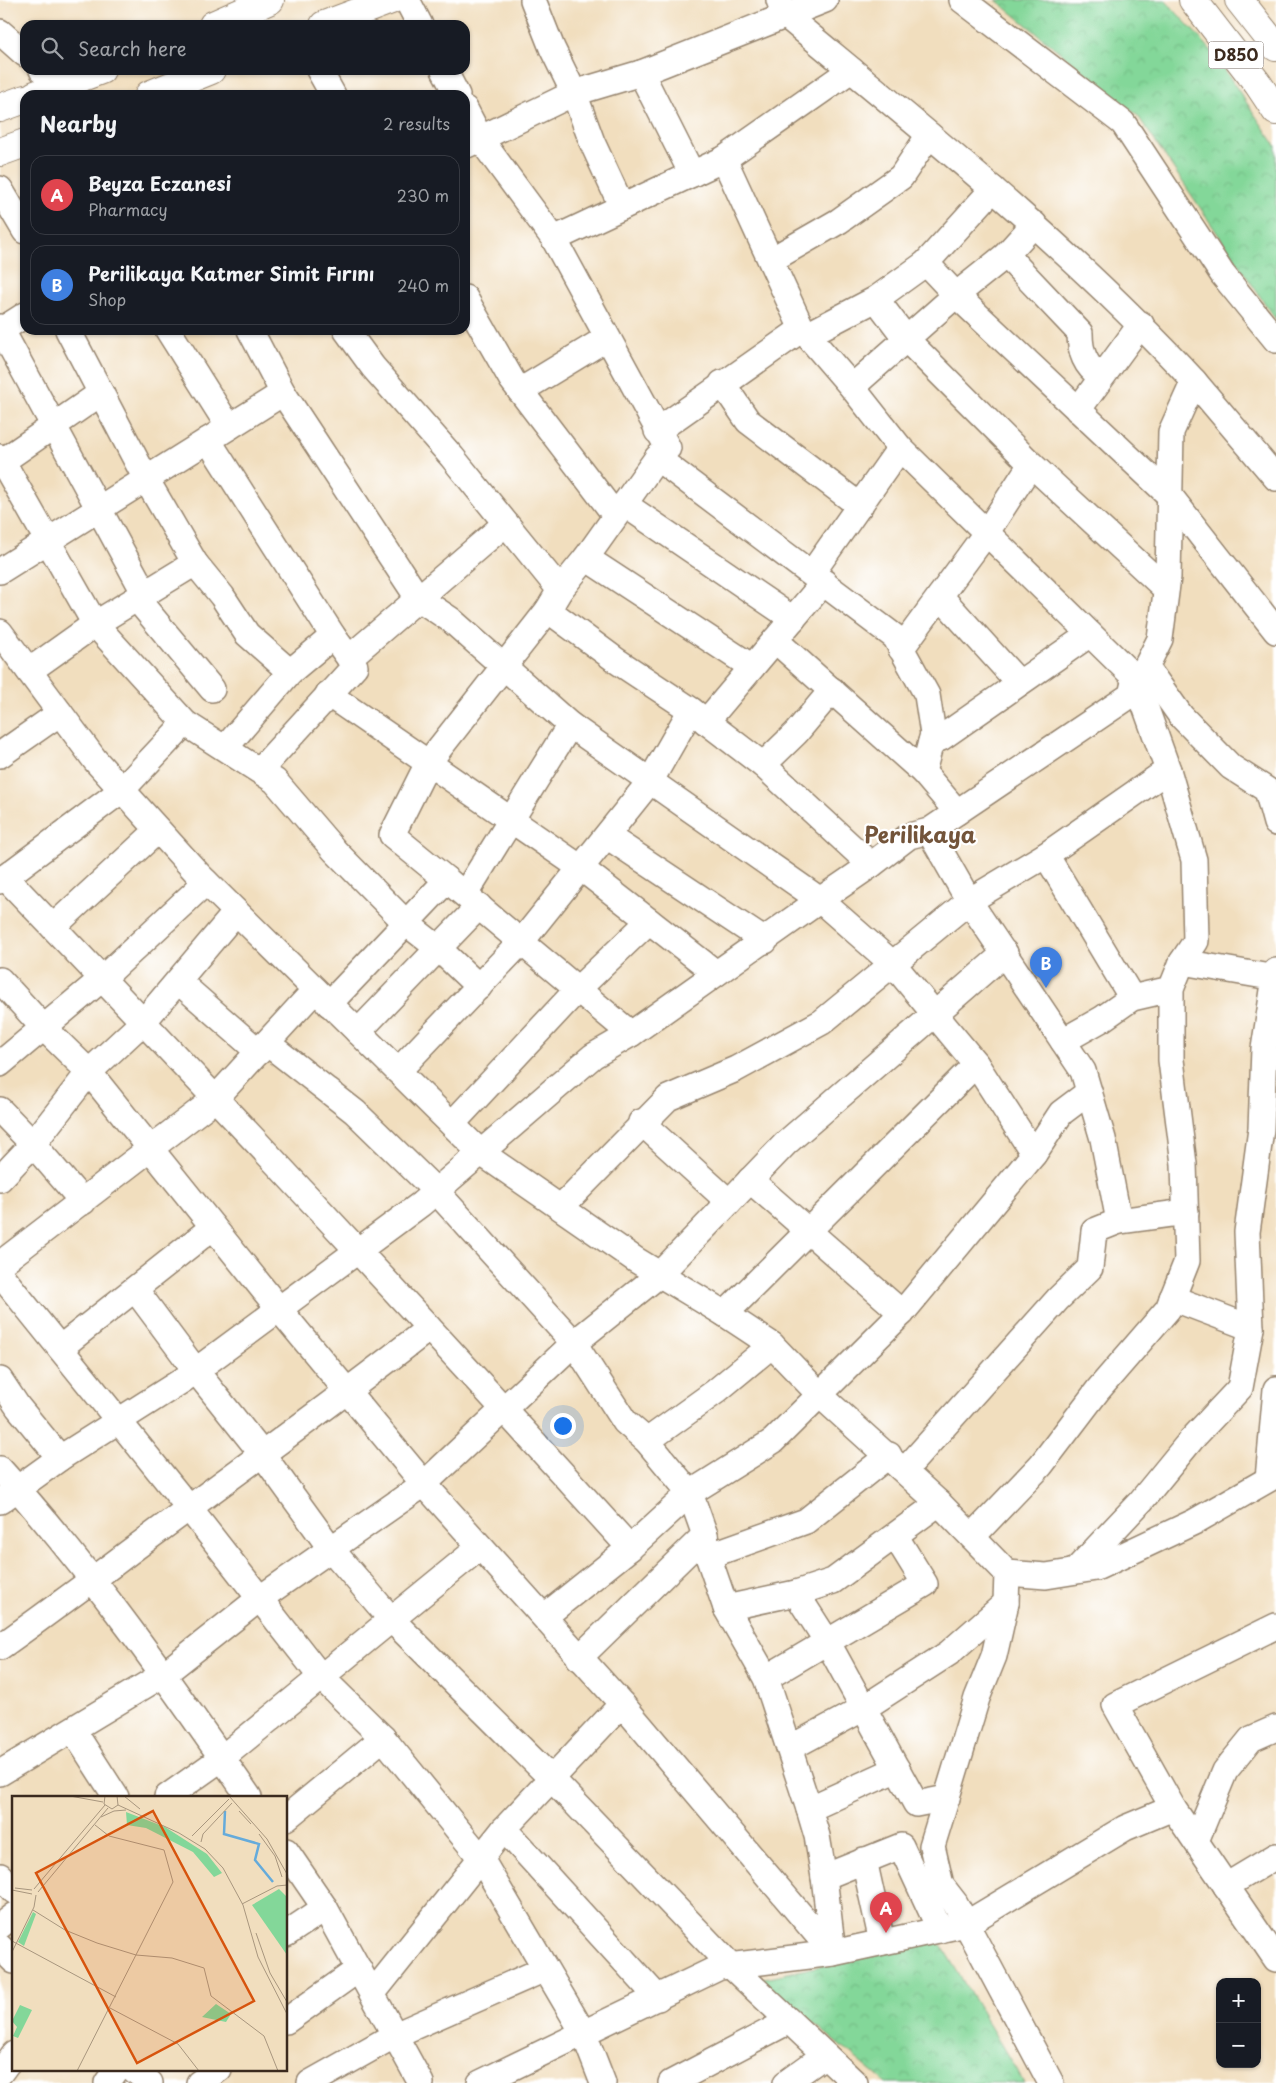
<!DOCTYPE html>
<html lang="en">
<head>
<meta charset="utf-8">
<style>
  :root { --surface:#171b24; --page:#20242c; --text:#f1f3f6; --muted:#9ea1a6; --line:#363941; --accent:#b45309 }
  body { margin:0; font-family:"Playpen Sans",sans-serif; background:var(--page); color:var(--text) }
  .controls { position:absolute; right:15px; bottom:15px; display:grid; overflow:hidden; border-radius:10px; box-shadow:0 1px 4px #0004 }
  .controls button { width:45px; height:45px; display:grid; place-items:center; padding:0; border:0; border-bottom:1px solid var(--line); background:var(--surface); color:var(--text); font:25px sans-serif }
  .you { position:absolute; left:562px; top:1425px; width:18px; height:18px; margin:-12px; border:4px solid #fff; border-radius:50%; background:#1a73e8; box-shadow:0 0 0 8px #1a73e833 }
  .badge { display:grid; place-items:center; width:32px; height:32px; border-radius:50%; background:var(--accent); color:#fff; font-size:16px; font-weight:700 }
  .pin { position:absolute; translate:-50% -41px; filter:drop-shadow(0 1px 2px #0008) }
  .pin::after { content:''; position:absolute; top:26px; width:18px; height:15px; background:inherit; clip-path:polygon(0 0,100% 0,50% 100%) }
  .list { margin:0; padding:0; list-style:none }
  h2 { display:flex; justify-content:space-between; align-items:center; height:65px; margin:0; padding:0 20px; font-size:21px }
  h2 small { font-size:16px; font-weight:400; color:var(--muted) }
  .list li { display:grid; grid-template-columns:32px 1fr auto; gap:15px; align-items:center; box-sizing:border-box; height:80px; margin:0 10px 10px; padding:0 10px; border:1px solid var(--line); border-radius:15px }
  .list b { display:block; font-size:19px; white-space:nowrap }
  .list p { margin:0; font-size:16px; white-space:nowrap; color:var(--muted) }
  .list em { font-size:16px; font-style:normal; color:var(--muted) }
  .icon { flex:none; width:28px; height:28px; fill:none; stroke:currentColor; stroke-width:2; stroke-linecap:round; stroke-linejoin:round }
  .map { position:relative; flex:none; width:1276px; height:2083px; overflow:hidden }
  .search { position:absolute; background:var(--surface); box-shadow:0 1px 4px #0004; left:20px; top:20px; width:450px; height:55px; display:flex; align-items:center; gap:12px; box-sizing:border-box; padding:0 18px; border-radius:15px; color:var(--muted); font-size:19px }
  .panel { position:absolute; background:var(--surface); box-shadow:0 1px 4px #0004; left:20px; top:90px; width:450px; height:245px; border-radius:15px }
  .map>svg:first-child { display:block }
  .park { fill:url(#park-crowns); stroke:#5f805c }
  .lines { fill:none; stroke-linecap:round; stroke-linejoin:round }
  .minor-casing { stroke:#96846e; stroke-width:28 }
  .major-casing { stroke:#96846e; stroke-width:30 }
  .highway-casing { stroke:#96846e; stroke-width:30 }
  .minor { stroke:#fff; stroke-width:25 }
  .major { stroke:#fff; stroke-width:28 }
  .highway { stroke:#fff; stroke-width:28 }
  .labels { text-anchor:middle; stroke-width:4.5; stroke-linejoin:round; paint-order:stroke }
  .shield { fill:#fff; stroke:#766a62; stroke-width:1 }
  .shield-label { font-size:16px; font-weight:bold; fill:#3b2a1e }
  .district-label { font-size:22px; font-weight:bold; fill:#73543a; stroke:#fff }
  .inset-river { fill:none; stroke:#65abdb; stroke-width:2.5 }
  .inset-road { fill:none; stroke:#a8967e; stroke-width:1 }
  .view { fill:#d7540e; fill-opacity:0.15; stroke:#d7540e; stroke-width:2.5 }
  .inset-edge { fill:none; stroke:#3b2a1e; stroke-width:2.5 }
</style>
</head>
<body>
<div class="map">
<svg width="1276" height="2083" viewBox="0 0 1276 2083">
  <defs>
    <pattern id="park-crowns" width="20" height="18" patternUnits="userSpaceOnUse" patternTransform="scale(1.25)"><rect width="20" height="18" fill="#83d799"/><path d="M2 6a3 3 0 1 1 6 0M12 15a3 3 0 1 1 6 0" fill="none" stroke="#72b983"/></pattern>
  </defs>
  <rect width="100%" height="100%" fill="#fff"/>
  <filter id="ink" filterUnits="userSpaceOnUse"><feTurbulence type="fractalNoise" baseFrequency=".02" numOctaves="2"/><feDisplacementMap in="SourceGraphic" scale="10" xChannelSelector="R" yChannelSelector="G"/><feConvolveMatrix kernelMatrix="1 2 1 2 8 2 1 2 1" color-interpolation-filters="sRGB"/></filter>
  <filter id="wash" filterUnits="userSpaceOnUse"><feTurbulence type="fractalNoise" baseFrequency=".0096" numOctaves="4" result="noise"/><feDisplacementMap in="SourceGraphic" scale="20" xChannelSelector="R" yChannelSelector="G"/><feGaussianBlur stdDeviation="1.12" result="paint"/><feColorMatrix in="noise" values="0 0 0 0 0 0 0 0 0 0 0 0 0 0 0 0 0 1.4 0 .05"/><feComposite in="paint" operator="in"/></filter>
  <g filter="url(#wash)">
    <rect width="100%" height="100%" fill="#f1debe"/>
    <g class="park">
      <polygon points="996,0 1165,0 1211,50 1276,146 1276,320 1138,116"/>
      <polygon points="939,1941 1024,2083 886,2083 760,1979"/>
    </g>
  </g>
  <g filter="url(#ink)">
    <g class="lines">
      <defs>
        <g id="minor">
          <polyline points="407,0 420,25"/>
          <polyline points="533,0 552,48 574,93 592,142 622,207"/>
          <polyline points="962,0 1123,123 1223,275 1276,340"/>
          <polyline points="0,32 25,54"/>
          <polyline points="42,70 60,86"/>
          <polyline points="319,70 333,95"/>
          <polyline points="444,70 457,95"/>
          <polyline points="641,73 692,174"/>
          <polyline points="467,145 574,93 641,73 825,0"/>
          <polyline points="724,159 802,329 852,387 900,448 1135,678 1168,770 1194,860 1196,941 1182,962 1171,989 1171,1060 1184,1164 1187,1261 1168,1309 1098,1390 1041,1465 972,1537"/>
          <polyline points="0,189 25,231"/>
          <polyline points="554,239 724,159 851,70"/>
          <path d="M1006 255 1080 333C1080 352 1085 366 1101 377"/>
          <polyline points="771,260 839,221 901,177 929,135"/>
          <polyline points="926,263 956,295 1170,496 1276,631"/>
          <polyline points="465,298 512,380 615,515"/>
          <polyline points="876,299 907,340 1031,464 1166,589"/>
          <polyline points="0,327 145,594"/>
          <polyline points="68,330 146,479 195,563 222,596 247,634 290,672"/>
          <polyline points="168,330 229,427"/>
          <polyline points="250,330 283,393 418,598 451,620 570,725 820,900 894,965 976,1064 1034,1154 902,1313 773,1441 690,1493 630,1548 545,1616"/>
          <polyline points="346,330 373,367 452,457 560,590"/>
          <polyline points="0,331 25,315"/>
          <polyline points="807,335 876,299 926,263 993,189"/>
          <polyline points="1194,381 1276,478"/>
          <polyline points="722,383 748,421 860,506"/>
          <polyline points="852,387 956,295 1006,255 1034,224"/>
          <polyline points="520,391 607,338"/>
          <polyline points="1078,410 1141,324"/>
          <polyline points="657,431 802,329"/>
          <polyline points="208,440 333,636 349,658 505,524"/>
          <polyline points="0,457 95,624 185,723 275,781 335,851 406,923 438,948 479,987"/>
          <polyline points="657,458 895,637 927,695 933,734 923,772 957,812"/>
          <polyline points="0,463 101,393"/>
          <polyline points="624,504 793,619"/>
          <polyline points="586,558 752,667"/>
          <polyline points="0,571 283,393"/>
          <polyline points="812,573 900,448"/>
          <polyline points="940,596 1019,683"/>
          <polyline points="137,599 212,689"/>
          <polyline points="548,610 617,661 691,710 763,765 871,865"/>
          <polyline points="0,632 95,760 199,875 480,1152 636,1260 725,1314 772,1345 821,1396 939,1503 1007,1573 1006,1603 994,1656 977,1698 932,1846 941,1885 955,1903 1051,2083"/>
          <polyline points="775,640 923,772"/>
          <polyline points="901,649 987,532 1031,464"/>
          <polyline points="1146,667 1181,716 1231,767 1267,790 1276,823"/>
          <polyline points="29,671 95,624 195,563"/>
          <polyline points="328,694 581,868 716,973"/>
          <polyline points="706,722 824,582"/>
          <polyline points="931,742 941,738 1090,634"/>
          <polyline points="226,747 290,672 333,636"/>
          <polyline points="0,755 60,713"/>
          <polyline points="763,765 796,733 832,690"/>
          <polyline points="260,770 355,666 349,658"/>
          <polyline points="929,831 969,901 1083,1071 1103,1139 1119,1221 1186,1212"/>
          <polyline points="607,836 765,941"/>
          <polyline points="1046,855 1132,998"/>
          <path d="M5 877C217 1098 425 1321 630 1548"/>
          <polyline points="447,880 392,835 428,763 548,610 560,590 586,558 657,458 668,448 554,239 481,140 465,109"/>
          <polyline points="0,881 122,790 185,723"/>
          <polyline points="465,894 570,725"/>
          <polyline points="53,927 158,830"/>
          <polyline points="1182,962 1276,978"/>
          <polyline points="0,980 43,1027 89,1072 279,1309 424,1484 622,1704 833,1953 824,1877 817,1836 809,1809 766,1678 726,1608 708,1556 705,1535 690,1493 647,1441 625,1422 574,1343 436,1191 355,1112 267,1043"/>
          <polyline points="178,981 259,1052"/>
          <polyline points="329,1004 447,880 631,1034"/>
          <polyline points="358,1032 479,906"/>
          <polyline points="1063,1041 1102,1019 1132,998 1171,989"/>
          <polyline points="0,1064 103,978 206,882"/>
          <polyline points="398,1071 522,941 651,780 691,710"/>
          <polyline points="0,1110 33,1144 83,1202"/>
          <polyline points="641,1122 729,1202"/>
          <polyline points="452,1124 578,989 649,921"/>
          <polyline points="1034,1154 1061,1113 1089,1092"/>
          <polyline points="0,1179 33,1144 89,1072 144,1021 236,912"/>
          <polyline points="750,1180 902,1313"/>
          <polyline points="561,1207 668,1098 736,1069 822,1022 969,901 1046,855 1168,770"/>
          <polyline points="0,1264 215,1099 315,990"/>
          <polyline points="0,1274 189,1508 321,1677 383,1738 480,1857 584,2034 603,2083"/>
          <polyline points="135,1289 196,1371 263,1455 331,1549 391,1619 552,1779 732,1967 855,2083"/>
          <polyline points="1172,1298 1251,1328"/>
          <polyline points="725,1314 976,1064"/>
          <polyline points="60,1348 213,1227"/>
          <polyline points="0,1380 18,1407 60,1458"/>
          <polyline points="647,1441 715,1392 772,1345"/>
          <path d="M0 1469C92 1571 171 1684 249 1797"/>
          <polyline points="905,1470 1058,1299 1090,1268 1094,1231 1119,1221"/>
          <polyline points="1268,1479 1276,1389"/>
          <path d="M0 1501 60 1458 183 1380 421 1204 593 1056 631 1034 820 900 871 865 909 836 929 831 1131 695 1135 678 1146 667 1160 639 1168 577 1171 432 1194 381C1069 246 926 132 785 15L779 0"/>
          <polyline points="708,1556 806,1521 889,1455"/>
          <polyline points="1075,1571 1141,1501 1191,1440 1240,1388 1251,1328 1247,1232 1261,1129 1264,1049 1276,971"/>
          <polyline points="1007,1573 1046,1576 1096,1568 1194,1522 1276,1475"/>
          <polyline points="796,1593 828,1643 916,1804 947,1798"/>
          <polyline points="726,1608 796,1593 833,1581 939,1503"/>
          <polyline points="1276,1626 1115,1705 1173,1808 1276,1959"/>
          <path d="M0 1647C64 1602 126 1554 189 1508 270 1448 351 1390 429 1328"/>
          <polyline points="579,1658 705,1535"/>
          <polyline points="766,1678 925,1584 896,1537"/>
          <polyline points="73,1730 116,1797"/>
          <polyline points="790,1748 864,1708 949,1653 1006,1603"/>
          <polyline points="0,1773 164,1674 259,1599 424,1484 574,1343 659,1275 786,1143 1005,953"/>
          <polyline points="167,1797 222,1758 480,1547"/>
          <polyline points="809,1809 897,1769"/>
          <polyline points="286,1818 383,1738"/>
          <polyline points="504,1829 658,1998"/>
          <polyline points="1196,1841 1225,1771 1251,1739 1276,1728"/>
          <polyline points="286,1851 325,1908 421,2083"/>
          <polyline points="864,1860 882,1942"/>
          <polyline points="0,1876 14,1891"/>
          <polyline points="824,1877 901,1846 940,1930"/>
          <polyline points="1226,1886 1276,1856"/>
          <polyline points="0,1926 14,1915"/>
          <polyline points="286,1934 325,1908"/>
          <polyline points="0,1947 14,1961"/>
          <polyline points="373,1993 504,1829 622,1704"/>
          <polyline points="286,2021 359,1969"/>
          <polyline points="133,2069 150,2083"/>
          <polyline points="0,2073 14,2054"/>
          <polyline points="107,2083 117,2069"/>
          <polyline points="199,2083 219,2069"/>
          <polyline points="310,2083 395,2035 545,1969"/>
          <polyline points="480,2083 720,1967 833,1953 966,1924 1125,1828 1173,1808"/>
          <polyline points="671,2083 789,2021"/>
          <polyline points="786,2083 825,2055"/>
        </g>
        <g id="major">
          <polyline points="213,25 270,0"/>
          <polyline points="324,25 391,0"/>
          <polyline points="35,95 101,70"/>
          <polyline points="149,95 211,70"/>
          <polyline points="0,108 25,99"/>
          <polyline points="0,152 25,143"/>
        </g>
        <g id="highway">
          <polyline points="1193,0 1258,84 1276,111"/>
          <polyline points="1239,0 1276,47"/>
        </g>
      </defs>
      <use href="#minor" class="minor-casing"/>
      <use href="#major" class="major-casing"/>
      <use href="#highway" class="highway-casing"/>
      <use href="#minor" class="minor"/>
      <use href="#major" class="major"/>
      <use href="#highway" class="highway"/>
    </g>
  </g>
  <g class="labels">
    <rect class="shield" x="1208.5" y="41.5" width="55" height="27" rx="4"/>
    <g class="shield-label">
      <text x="1236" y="61">D850</text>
    </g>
    <g class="district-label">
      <text x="920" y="843">Perilikaya</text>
    </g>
  </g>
  <g transform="translate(12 1796)">
    <rect width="275" height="275" fill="#f1debe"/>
    <path d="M114 16 153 31 195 58 210 77 202 81 181 56 134 32 115 29ZM21 116 24 118 12 150 6 146ZM204 208 219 218 214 226 190 221ZM8 209 20 214 6 242 1 240 5 231 0 225Z" fill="#83d799"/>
    <path d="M267 93 275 101V159L240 109Z" fill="#83d799"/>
    <path class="inset-river" d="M213 15 212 38 247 48 243 64 261 86"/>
    <path class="inset-road" d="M58 0 91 6M93 0 92 8 100 13 106 9 105 0M112 0 128 13M217 0 255 43 275 78M106 9 167 37 193 53 211 72 231 109 246 161 275 218M227 15 239 28M89 21 102 15 114 14M247 38 263 60 270 81M180 40 217 3M189 46 191 38 220 7M3 92 20 94M22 93 93 9M0 94 20 98M26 96 96 12M230 108 265 90 275 89M21 114 53 134 85 147 124 159 160 162 192 172 199 200 252 240 266 275M244 137 258 177 275 206M0 145 104 201M0 156 22 111 24 99M98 212 166 248 187 275M65 275 161 86 152 54 97 40 83 29"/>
    <path class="view" d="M141 15 242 205 125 267 24 77Z"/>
    <rect width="275" height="275" class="inset-edge"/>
  </g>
</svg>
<div class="controls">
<button>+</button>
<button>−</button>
</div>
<div class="you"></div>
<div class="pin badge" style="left:886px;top:1933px;background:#e0444e">A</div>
<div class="pin badge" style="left:1046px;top:988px;background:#3f7fe0">B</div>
<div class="search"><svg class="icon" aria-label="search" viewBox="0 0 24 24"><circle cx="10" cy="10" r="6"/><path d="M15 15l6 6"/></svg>Search here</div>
<section class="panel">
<h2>Nearby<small>2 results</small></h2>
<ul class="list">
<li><span class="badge" style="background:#e0444e">A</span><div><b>Beyza Eczanesi</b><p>Pharmacy</p></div><em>230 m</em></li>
<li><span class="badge" style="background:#3f7fe0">B</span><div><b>Perilikaya Katmer Simit Fırını</b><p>Shop</p></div><em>240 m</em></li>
</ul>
</section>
</div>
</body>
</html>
